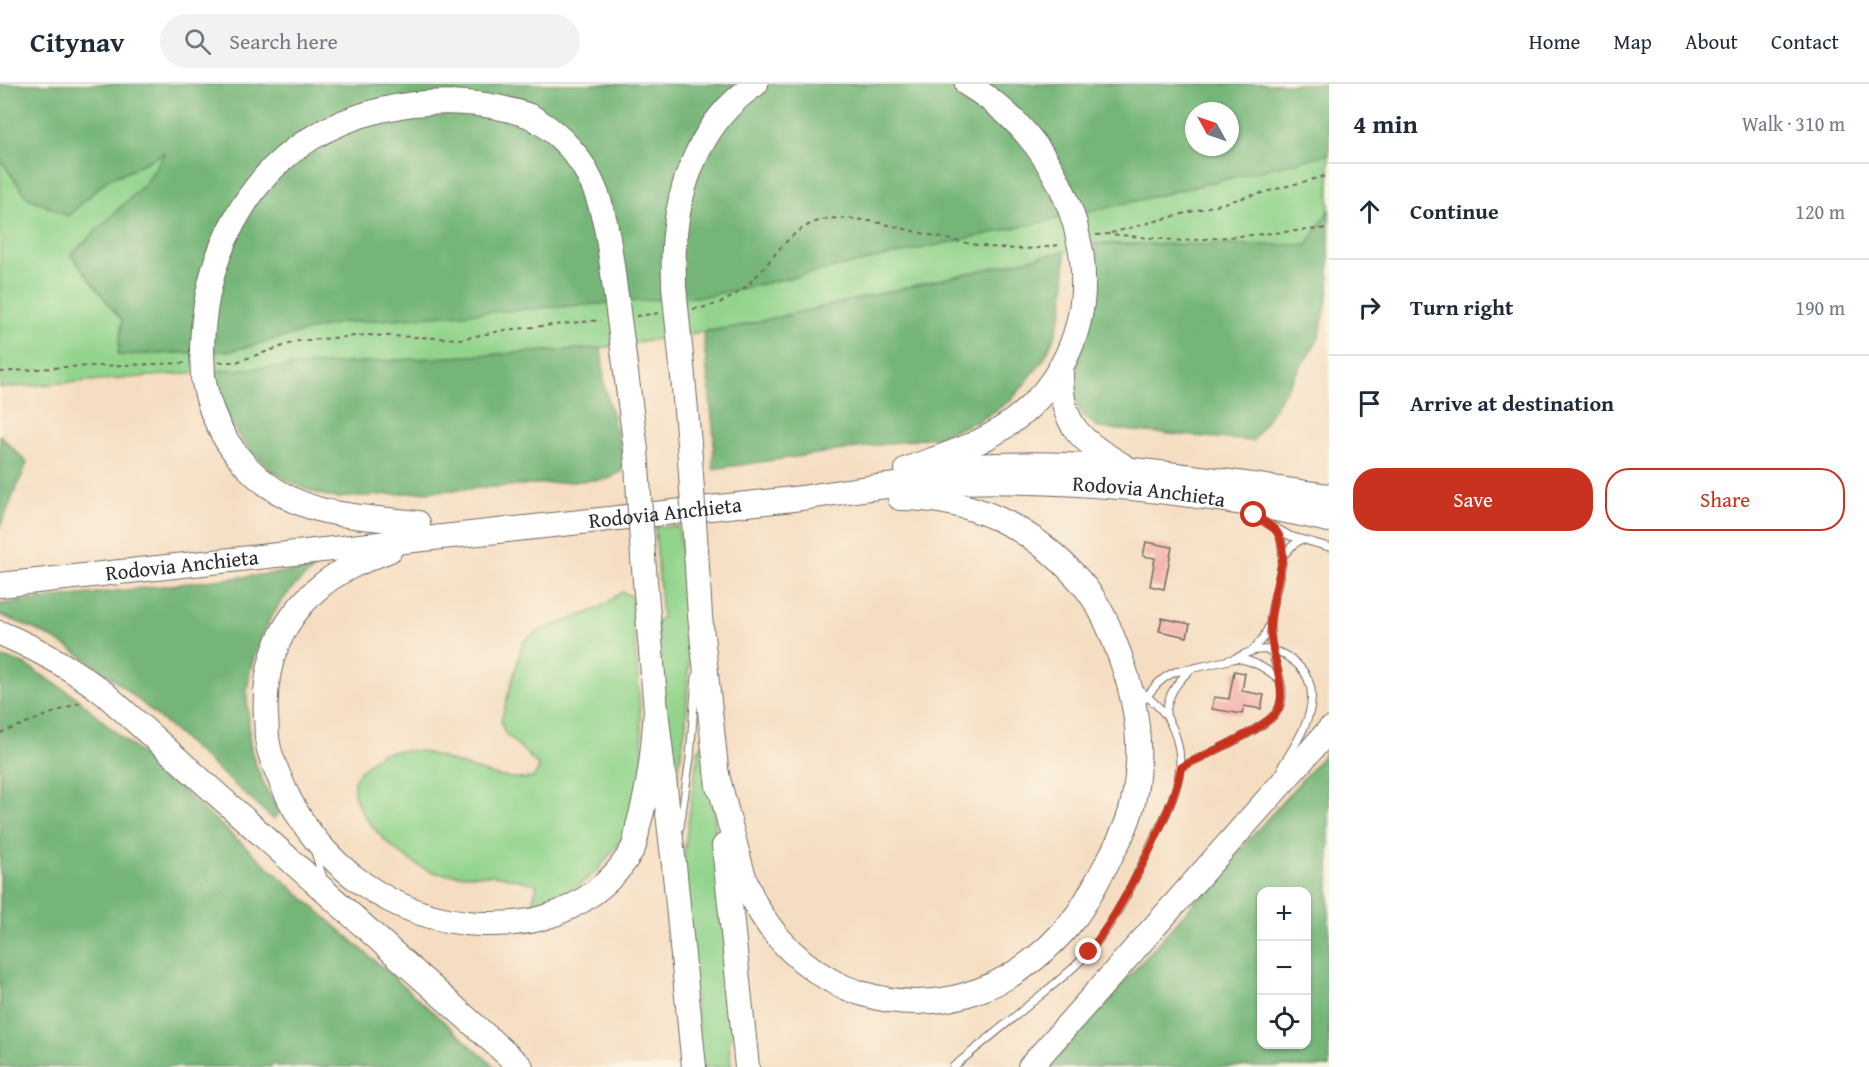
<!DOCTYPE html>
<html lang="en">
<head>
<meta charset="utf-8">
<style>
  :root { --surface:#fff; --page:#f2f2f3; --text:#1f2937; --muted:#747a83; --line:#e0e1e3; --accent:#c8321e }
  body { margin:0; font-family:"Gentium Book Plus",serif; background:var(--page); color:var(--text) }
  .controls { position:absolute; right:18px; bottom:18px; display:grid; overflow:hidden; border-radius:12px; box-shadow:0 2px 4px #0004 }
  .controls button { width:54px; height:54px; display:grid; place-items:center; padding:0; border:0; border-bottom:2px solid var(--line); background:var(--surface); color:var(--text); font:30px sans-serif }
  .compass { position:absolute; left:1185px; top:18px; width:54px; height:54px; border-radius:50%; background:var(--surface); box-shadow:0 2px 4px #0004; rotate:310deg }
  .stop { position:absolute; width:18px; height:18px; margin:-14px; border:4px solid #c8321e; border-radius:50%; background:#fff }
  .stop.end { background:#c8321e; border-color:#fff; box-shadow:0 2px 6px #0008 }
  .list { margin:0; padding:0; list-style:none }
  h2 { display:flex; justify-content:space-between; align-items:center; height:78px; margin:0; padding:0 24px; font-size:26px }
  h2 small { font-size:20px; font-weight:400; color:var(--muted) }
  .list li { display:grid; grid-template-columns:39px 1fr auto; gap:18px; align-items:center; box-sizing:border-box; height:96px; padding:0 24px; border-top:2px solid var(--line) }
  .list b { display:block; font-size:22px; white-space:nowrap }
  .list em { font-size:20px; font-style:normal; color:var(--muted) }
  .actions { display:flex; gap:12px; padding:18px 24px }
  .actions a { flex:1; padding:14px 0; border:2px solid var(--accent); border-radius:24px; text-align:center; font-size:21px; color:var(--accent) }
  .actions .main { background:var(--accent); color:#fff }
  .icon { flex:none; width:33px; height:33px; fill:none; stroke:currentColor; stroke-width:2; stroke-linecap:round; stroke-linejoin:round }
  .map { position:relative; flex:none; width:1329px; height:983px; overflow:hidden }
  header { display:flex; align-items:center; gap:36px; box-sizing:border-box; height:84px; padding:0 30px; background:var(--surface); border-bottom:2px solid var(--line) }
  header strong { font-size:28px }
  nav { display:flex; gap:33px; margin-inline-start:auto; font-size:21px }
  .search { width:420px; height:54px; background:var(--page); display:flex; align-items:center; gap:15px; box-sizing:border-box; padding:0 21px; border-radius:33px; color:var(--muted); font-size:22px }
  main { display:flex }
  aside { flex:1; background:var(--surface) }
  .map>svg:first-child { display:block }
  .green { fill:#92d48c; stroke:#5e805c; stroke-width:1.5 }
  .forest { fill:#75b678; stroke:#507052; stroke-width:1.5; fill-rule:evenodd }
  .building { fill:#f4afaa }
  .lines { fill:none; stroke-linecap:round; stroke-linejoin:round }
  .service-casing { stroke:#726960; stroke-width:9 }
  .motorway-casing { stroke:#726960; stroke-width:26 }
  .path { stroke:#726960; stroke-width:2; stroke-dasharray:4.5 4.5; stroke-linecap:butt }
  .service { stroke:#fff; stroke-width:7 }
  .motorway { stroke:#fff; stroke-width:24 }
  .motorway-bridge-casing { stroke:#726960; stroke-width:26; stroke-linecap:butt }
  .motorway-bridge { stroke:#fff; stroke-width:24 }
  .route { stroke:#c8321e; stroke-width:8 }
  .labels { text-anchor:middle; stroke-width:4.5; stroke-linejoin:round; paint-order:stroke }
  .street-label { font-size:21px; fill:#2b2b2b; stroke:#fcf5e5 }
</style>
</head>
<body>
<header>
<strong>Citynav</strong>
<div class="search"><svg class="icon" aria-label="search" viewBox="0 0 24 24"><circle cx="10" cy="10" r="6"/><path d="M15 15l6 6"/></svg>Search here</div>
<nav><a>Home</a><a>Map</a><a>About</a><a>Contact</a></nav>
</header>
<main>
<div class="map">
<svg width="1329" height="983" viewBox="0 0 1329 983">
  <rect width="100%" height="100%" fill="#fcf5e5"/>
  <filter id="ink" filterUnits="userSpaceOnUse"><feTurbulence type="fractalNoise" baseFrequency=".0167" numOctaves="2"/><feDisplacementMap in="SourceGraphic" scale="12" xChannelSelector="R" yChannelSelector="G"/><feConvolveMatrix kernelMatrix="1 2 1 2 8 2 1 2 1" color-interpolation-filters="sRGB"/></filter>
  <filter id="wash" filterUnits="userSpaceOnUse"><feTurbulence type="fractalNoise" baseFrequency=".008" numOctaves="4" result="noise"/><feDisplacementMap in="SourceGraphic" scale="24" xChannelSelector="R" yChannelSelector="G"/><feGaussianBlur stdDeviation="1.35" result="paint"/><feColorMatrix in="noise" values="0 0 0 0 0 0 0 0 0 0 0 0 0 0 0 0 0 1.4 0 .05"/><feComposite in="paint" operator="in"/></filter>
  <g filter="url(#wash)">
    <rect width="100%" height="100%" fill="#f5ddc1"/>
    <g class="green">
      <polygon points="166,67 146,99 71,171 122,237 118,271 230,267 338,239 982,150 1101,125 1329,70 1329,126 1307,161 1095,160 740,242 601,264 216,287 0,304 0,75 27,113 68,132 108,95 129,87"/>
      <polygon points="678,442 682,466 687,474 689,572 686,640 674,710 656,538 662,533 655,443"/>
      <path d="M622 508 632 512 644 681 625 752 597 787 570 808 531 825 537 800C522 797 507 793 492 791 474 790 455 792 437 789 409 784 344 728 355 695 359 686 373 676 380 669 393 668 410 665 423 668 459 677 495 699 533 694L539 685 536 679 504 648 501 637 523 558 537 548 598 525Z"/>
      <polygon points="707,655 735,947 729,958 731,983 701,983 683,778 698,667"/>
    </g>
    <g class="forest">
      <path d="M0 0H1329V70L1101 125 707 212 338 239 230 267 118 271 122 237 71 171 146 99 165 68 129 87 108 95 68 132 27 113 0 75ZM1194 27H1230V63H1194Z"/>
      <path d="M1329 126V206L1319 254 1253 357 1099 344C1094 340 1089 337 1084 332 1060 307 1086 254 1093 226 1098 205 1096 181 1095 160L1307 161Z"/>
      <polygon points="1065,167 1065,201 1063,225 1055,251 1044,275 1023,302 1011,316 993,328 978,337 939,352 713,385 714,352 703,248 740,242"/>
      <path d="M601 264 605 304 622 368 623 386 609 395 337 414C282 404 234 365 219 310 217 303 217 295 216 287Z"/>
      <polygon points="0,351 27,379 0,443"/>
      <path d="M315 485C276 512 253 559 247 606 246 616 248 628 249 638 249 647 249 657 251 666 257 688 268 708 279 729L273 735C240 705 207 676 174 647 117 596 73 557 0 531V520Z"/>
      <polygon points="0,572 26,581 76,613 495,983 279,983 273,979 271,983 0,983"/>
      <path d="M1329 665V983H1049ZM1262 808H1306V960H1262Z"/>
    </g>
    <g id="blocks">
      <g class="building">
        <polygon points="1146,458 1172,463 1164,505 1150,502 1155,474 1143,472"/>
        <polygon points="1162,534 1190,540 1187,553 1159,547"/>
        <polygon points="1234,587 1245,589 1242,607 1264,611 1261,625 1244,622 1242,630 1212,625 1214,613 1229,615"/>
      </g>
    </g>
  </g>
  <g filter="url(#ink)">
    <use href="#blocks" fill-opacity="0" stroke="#726960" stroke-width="1.5"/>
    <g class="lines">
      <defs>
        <g id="service">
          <polyline points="1251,430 1290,452 1329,463"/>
          <polyline points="1283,472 1292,462 1300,456"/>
          <polyline points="1252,567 1263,554 1269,542"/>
          <path d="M1236 574C1254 577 1265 584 1279 595"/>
          <path d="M1145 615C1154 603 1161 594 1175 588 1194 584 1214 580 1233 575 1242 572 1250 566 1259 566 1275 564 1285 570 1297 580 1329 610 1301 652 1282 682"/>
          <path d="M1166 631C1167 612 1176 599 1190 586"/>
          <path d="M1181 683C1203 672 1263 646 1276 629 1290 610 1276 586 1272 567 1270 559 1270 552 1270 544 1269 511 1293 478 1277 445"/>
          <polyline points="680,743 690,674 696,593"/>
          <polyline points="315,768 323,794"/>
          <path d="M953 983C979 962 1005 941 1031 919 1051 903 1072 887 1089 868 1117 835 1135 796 1153 757 1174 714 1194 679 1167 633 1160 622 1147 613 1138 604"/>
        </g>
        <g id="motorway">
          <path d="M967 0C1020 32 1057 80 1075 140"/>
          <path d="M674 203C674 190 673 176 674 162 678 99 702 36 756 0"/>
          <polyline points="623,265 636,366"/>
          <path d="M202 266C203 207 219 152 255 105 314 24 439 0 530 32 553 45 575 65 587 89 608 126 610 171 616 212"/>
          <polyline points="682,282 689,360"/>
          <path d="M1061 284C1060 343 1080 356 1127 384"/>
          <path d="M203 293C214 358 257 409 321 426 352 434 386 435 418 439"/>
          <path d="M949 383C988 381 1026 379 1064 381 1153 385 1241 400 1329 412"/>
          <path d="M907 385C931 376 957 368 980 357 1055 320 1093 249 1081 167"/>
          <path d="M390 466C364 476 336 487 315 507 278 541 263 583 266 633 267 641 266 651 268 660 270 674 278 689 283 702 318 781 393 836 480 840 501 840 522 840 542 834 579 824 615 798 633 764 636 757 637 749 638 742 650 701 653 668 656 626"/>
          <polyline points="696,467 700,532 718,703"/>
          <polyline points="643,473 656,626 674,781 694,983"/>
          <path id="s1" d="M0 501 793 415C832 410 871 402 910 400 1052 391 1191 405 1329 436"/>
          <path d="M0 549C38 565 72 584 105 610L521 983"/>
          <path d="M716 687C722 710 728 733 734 756 740 780 746 806 760 828 782 865 819 896 860 909 945 936 1025 899 1077 831 1087 817 1094 803 1102 788 1114 766 1128 743 1133 718 1143 671 1138 623 1122 578 1111 547 1101 520 1079 496 1033 443 971 414 900 414"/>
          <polyline points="724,762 747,983"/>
          <polyline points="1030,983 1329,646"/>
        </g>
      </defs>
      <use href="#service" class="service-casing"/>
      <use href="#motorway" class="motorway-casing"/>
      <g class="path">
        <polyline points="1111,149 1329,91"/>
        <polyline points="1096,151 1109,150 1183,157 1329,144"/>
        <path d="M693 225C710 223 726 218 739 208 771 185 785 141 828 135 853 132 881 139 905 145 956 157 1010 173 1062 160"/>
        <polyline points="636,232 660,229"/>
        <polyline points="219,278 236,278 298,257 367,251 461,255 505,246 601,236"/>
        <polyline points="0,288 64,283 186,279"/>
        <polyline points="0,649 84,617"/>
      </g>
      <use href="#service" class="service"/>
      <use href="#motorway" class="motorway"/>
      <defs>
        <g id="motorway-bridge">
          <polyline points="1075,140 1081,167"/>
          <polyline points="674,203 682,282"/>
          <polyline points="616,212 623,265"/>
          <polyline points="202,266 203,293"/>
          <polyline points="689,360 696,467"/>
          <polyline points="636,366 643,473"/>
        </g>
      </defs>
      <use href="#motorway-bridge" class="motorway-bridge-casing"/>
      <use href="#motorway-bridge" class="motorway-bridge"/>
    </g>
  </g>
  <g class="lines" filter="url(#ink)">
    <path class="route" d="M1089 868C1115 835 1133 799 1152 761 1164 735 1176 711 1181 683 1203 672 1262 646 1276 629 1291 609 1268 567 1270 540 1272 517 1279 494 1283 472 1282 446 1275 444 1254 431"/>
  </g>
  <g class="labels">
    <g class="street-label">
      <text dy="7" stroke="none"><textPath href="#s1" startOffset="1155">Rodovia Anchieta</textPath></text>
      <text dy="7" stroke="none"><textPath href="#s1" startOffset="669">Rodovia Anchieta</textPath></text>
      <text dy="7" stroke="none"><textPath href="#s1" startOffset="183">Rodovia Anchieta</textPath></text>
    </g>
  </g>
</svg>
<div class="controls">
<button>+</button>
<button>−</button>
<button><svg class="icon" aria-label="locate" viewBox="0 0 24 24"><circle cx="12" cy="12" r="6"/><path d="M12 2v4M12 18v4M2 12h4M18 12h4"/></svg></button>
</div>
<svg class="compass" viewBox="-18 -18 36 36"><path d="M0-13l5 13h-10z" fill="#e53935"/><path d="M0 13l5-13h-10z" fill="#747a83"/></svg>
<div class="stop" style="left:1254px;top:431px"></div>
<div class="stop end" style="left:1089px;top:868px"></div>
</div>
<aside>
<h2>4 min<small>Walk · 310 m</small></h2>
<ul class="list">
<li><svg class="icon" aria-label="ahead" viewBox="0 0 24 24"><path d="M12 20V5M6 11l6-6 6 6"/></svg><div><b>Continue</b></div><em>120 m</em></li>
<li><svg class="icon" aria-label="right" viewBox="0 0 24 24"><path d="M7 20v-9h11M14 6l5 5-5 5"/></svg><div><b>Turn right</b></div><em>190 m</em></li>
<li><svg class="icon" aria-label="arrive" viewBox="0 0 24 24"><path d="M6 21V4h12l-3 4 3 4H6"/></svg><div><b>Arrive at destination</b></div></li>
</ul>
<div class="actions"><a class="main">Save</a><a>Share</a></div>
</aside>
</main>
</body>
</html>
